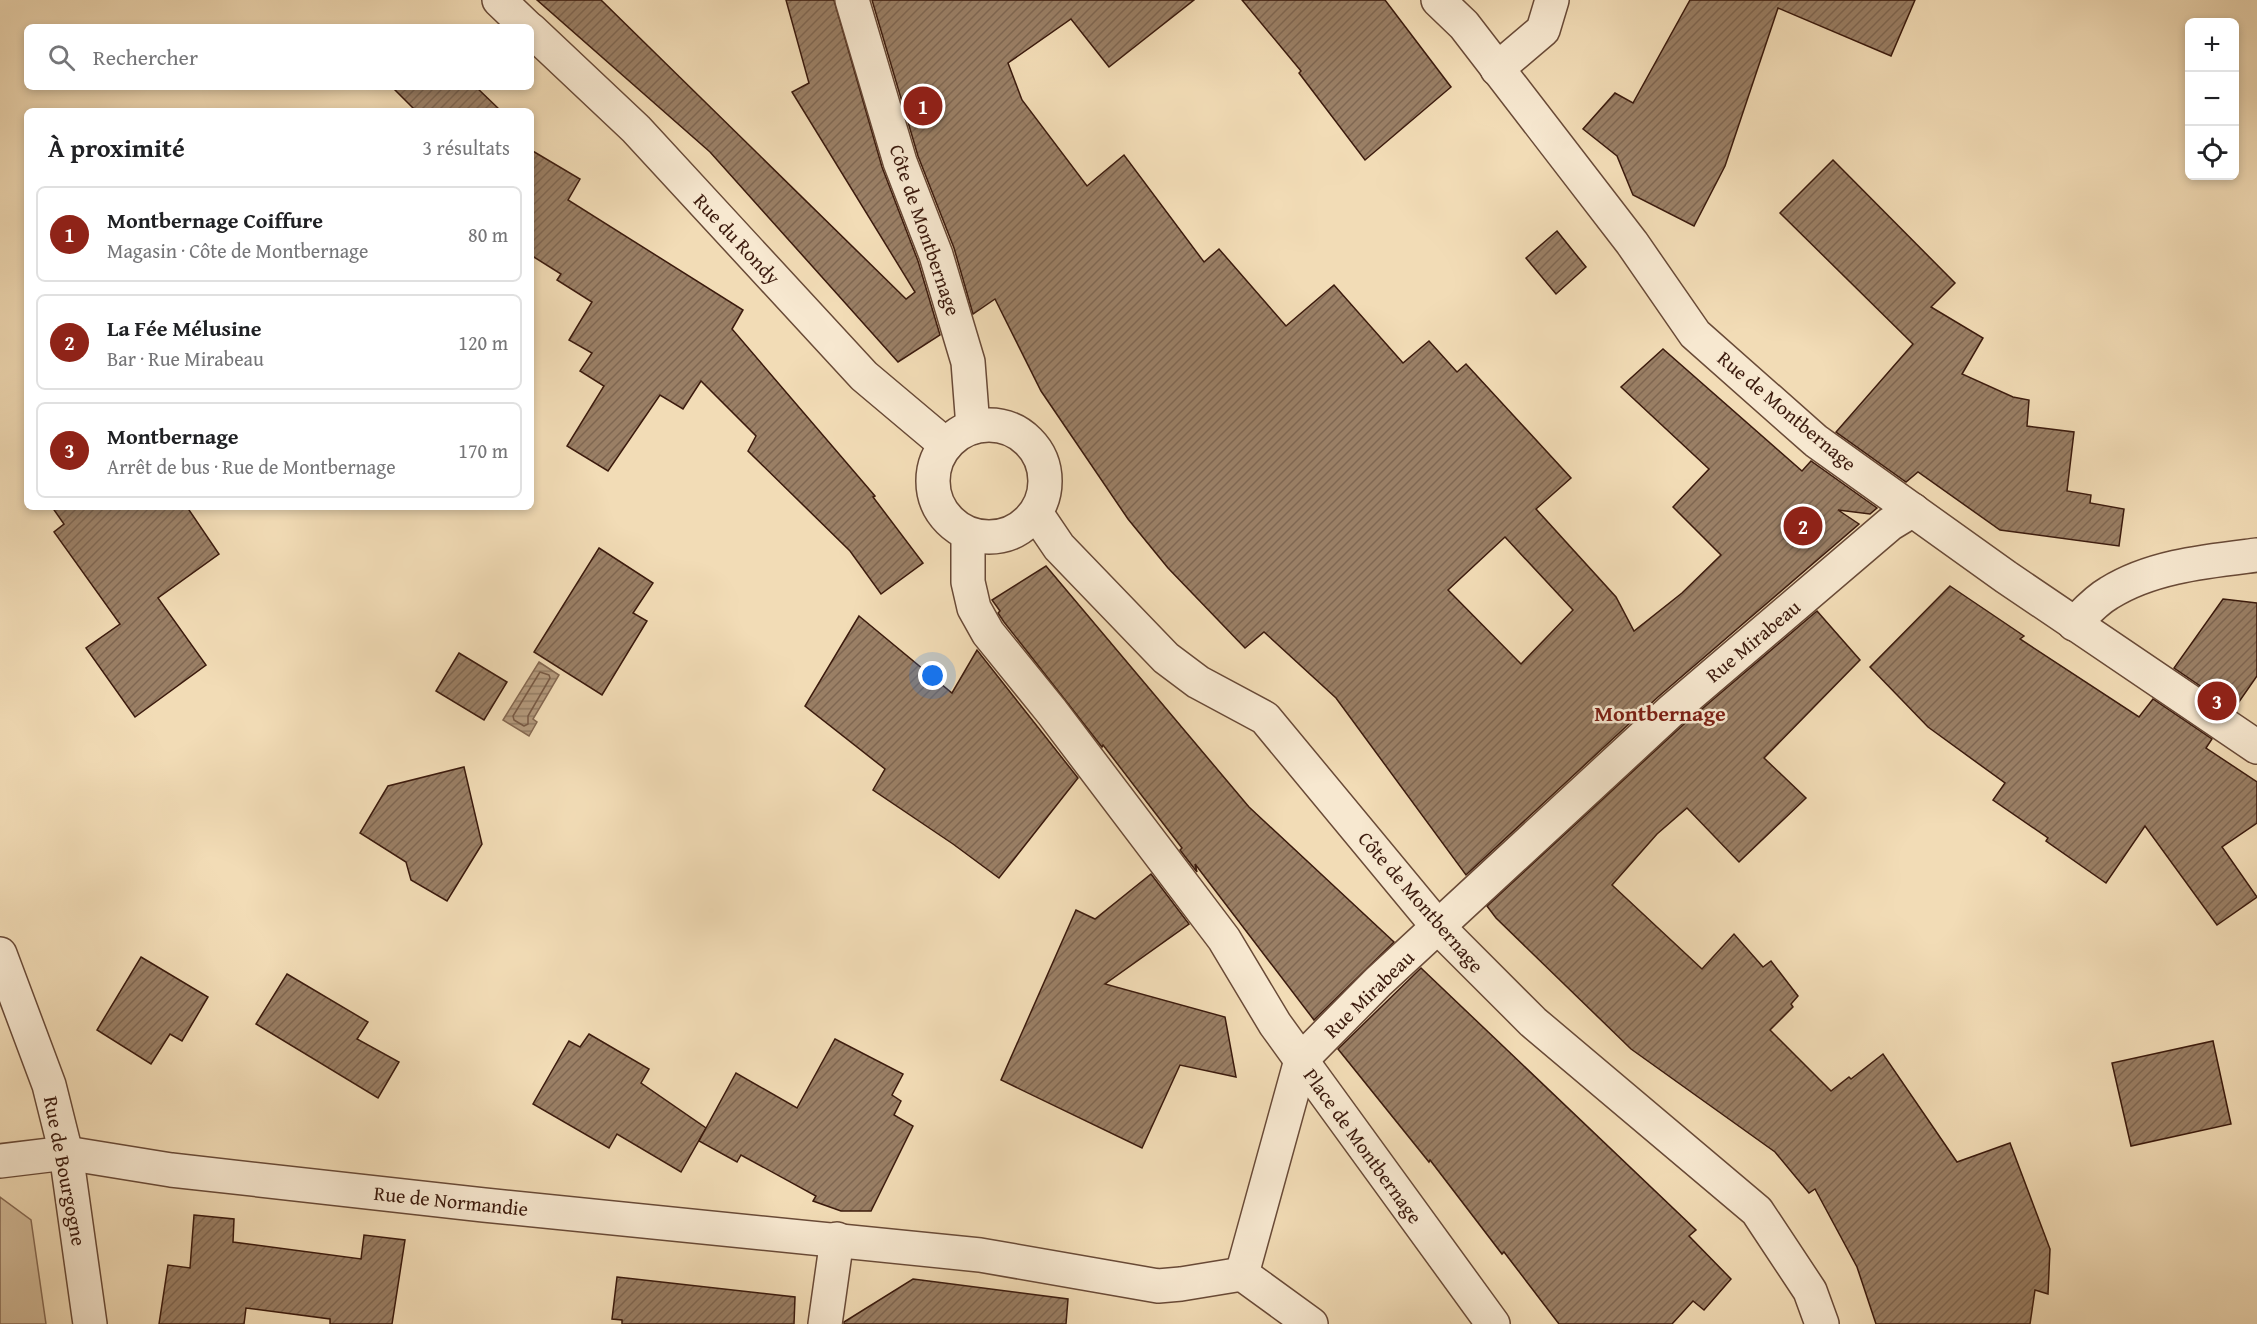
<!DOCTYPE html>
<html lang="fr">
<head>
<meta charset="utf-8">
<style>
  :root { --surface:#fff; --page:#f6f6f6; --text:#202124; --muted:#757577; --line:#e0e0e0; --accent:#8f2418 }
  body { margin:0; font-family:"Gentium Book Plus",serif; background:var(--page); color:var(--text) }
  .controls { position:absolute; right:18px; top:18px; display:grid; overflow:hidden; border-radius:9px; box-shadow:0 3px 9px #0003 }
  .controls button { width:54px; height:54px; display:grid; place-items:center; padding:0; border:0; border-bottom:2px solid var(--line); background:var(--surface); color:var(--text); font:30px sans-serif }
  .you { position:absolute; left:933px; top:676px; width:21px; height:21px; margin:-15px; border:4px solid #fff; border-radius:50%; background:#1a73e8; box-shadow:0 0 0 9px #1a73e833 }
  .badge { display:grid; place-items:center; width:39px; height:39px; border-radius:50%; background:var(--accent); color:#fff; font-size:20px; font-weight:700 }
  .pin { position:absolute; translate:-50% -50%; border:3px solid #fff; box-shadow:0 2px 6px #0006 }
  .list { margin:0; padding:0; list-style:none }
  h2 { display:flex; justify-content:space-between; align-items:center; height:78px; margin:0; padding:0 24px; font-size:26px }
  h2 small { font-size:20px; font-weight:400; color:var(--muted) }
  .list li { display:grid; grid-template-columns:39px 1fr auto; gap:18px; align-items:center; box-sizing:border-box; height:96px; margin:0 12px 12px; padding:0 12px; border:2px solid var(--line); border-radius:9px }
  .list b { display:block; font-size:22px; white-space:nowrap }
  .list p { margin:0; font-size:20px; white-space:nowrap; color:var(--muted) }
  .list em { font-size:20px; font-style:normal; color:var(--muted) }
  .icon { flex:none; width:33px; height:33px; fill:none; stroke:currentColor; stroke-width:2; stroke-linecap:round; stroke-linejoin:round }
  .map { position:relative; flex:none; width:2257px; height:1324px; overflow:hidden }
  .search { position:absolute; background:var(--surface); box-shadow:0 3px 9px #0003; left:24px; top:24px; width:510px; height:66px; display:flex; align-items:center; gap:15px; box-sizing:border-box; padding:0 21px; border-radius:9px; color:var(--muted); font-size:22px }
  .panel { position:absolute; background:var(--surface); box-shadow:0 3px 9px #0003; left:24px; top:108px; width:510px; height:402px; border-radius:9px }
  .map>svg:first-child { display:block }
  .green { fill:#d3bb99; stroke:#876a53; stroke-width:1.5 }
  .water { fill:url(#water-rules); stroke:#846750; stroke-width:1.5 }
  .lines { fill:none; stroke-linecap:round; stroke-linejoin:round }
  .shore { stroke:#785a45; stroke-width:1.5 }
  .building { fill:url(#building-hatch); stroke:#3b1a0d; stroke-width:1.5; fill-rule:evenodd }
  .minor-casing { stroke:#694a37; stroke-width:36 }
  .minor { stroke:#f7e8d0; stroke-width:33 }
  .labels { text-anchor:middle; stroke-width:5; stroke-linejoin:round; paint-order:stroke }
  .street-label { font-size:20px; fill:#3b1a0d; stroke:#f7e8d0 }
  .quarter-label { font-size:22px; font-weight:bold; fill:#7a1f14; stroke:#f7e8d0 }
</style>
</head>
<body>
<div class="map">
<svg width="2257" height="1324" viewBox="0 0 2257 1324">
  <defs>
    <pattern id="water-rules" width="6" height="5" patternUnits="userSpaceOnUse" patternTransform="scale(1.5)"><rect width="6" height="5" fill="#b49a7d"/><path d="M0 2.5h6" fill="none" stroke="#947d65"/></pattern>
    <pattern id="building-hatch" width="6" height="6" patternUnits="userSpaceOnUse" patternTransform="scale(1.5)"><rect width="6" height="6" fill="#9a7f65"/><path d="M-1 1l2-2M0 6l6-6M5 7l2-2" fill="none" stroke="#7f6752"/></pattern>
  </defs>
  <rect width="100%" height="100%" fill="#f2dcb6"/>
  <filter id="stains"><feTurbulence type="fractalNoise" baseFrequency=".00333" numOctaves="4"/><feColorMatrix values="0 0 0 0 .2 0 0 0 0 .09 0 0 0 0 .02 0 0 0 .5 -.17"/></filter>
  <radialGradient id="worn" r=".72"><stop offset=".6" stop-color="#630" stop-opacity="0"/><stop offset="1" stop-color="#630" stop-opacity=".3"/></radialGradient>
  <polygon class="green" points="0,1197 31,1220 46,1324 0,1324"/>
  <polygon class="water" points="539,662 559,675 533,719 537,722 529,736 503,720"/>
  <g class="lines">
    <polygon class="shore" points="540,672 549,675 550,678 528,716 528,724 524,726 514,720 513,716"/>
  </g>
  <g class="building">
    <polygon points="537,0 601,0 906,299 915,292 792,92 809,83 786,0 834,0 882,167 918,261 940,335 898,362 710,152"/>
    <path d="M872 0H1194L1109 67 1071 19 1008 63 1022 100 1087 186 1124 155 1204 262 1219 249 1286 326 1334 285 1403 363 1429 341 1457 372 1466 364 1571 478 1536 509 1616 597 1634 631 1682 593 1721 555 1673 507 1709 469 1621 387 1663 349 1802 471 1811 461 1877 508 1870 514 1838 510 1859 524 1658 697 1466 875 1336 698 1264 632 1245 648 1168 568 1128 519 1041 391 995 299 973 314 954 248 918 156ZM1505 537 1573 610 1521 664 1448 590Z"/>
    <polygon points="1242,0 1385,0 1451,87 1365,160 1299,73 1301,71"/>
    <polygon points="1690,0 1915,0 1891,56 1778,8 1725,166 1694,226 1633,195 1617,156 1583,129 1615,93 1633,103"/>
    <polygon points="392,87 476,87 501,111 416,111"/>
    <polygon points="531,150 580,179 568,200 743,310 732,329 875,496 873,497 923,563 881,594 850,551 748,451 756,436 701,381 683,409 660,395 608,471 567,446 604,386 580,371 592,353 569,340 592,302 557,280 561,274 534,257 531,262"/>
    <polygon points="1833,160 1955,283 1931,307 1983,338 1962,374 2013,397 2029,400 2027,426 2074,432 2067,491 2091,495 2090,503 2124,509 2119,546 2000,530 1918,472 1906,482 1836,432 1913,344 1780,213"/>
    <polygon points="1557,231 1586,267 1556,294 1526,258"/>
    <polygon points="52,507 187,507 219,554 158,598 206,665 135,717 86,648 120,624 54,532 64,524"/>
    <polygon points="599,548 653,583 633,613 647,621 602,695 534,652"/>
    <polygon points="1046,566 1249,807 1394,942 1314,1020 1195,864 1197,872 1180,850 1182,848 1103,745 1102,747 1004,622 998,613 1000,611 992,600"/>
    <polygon points="1950,586 2024,636 2020,639 2139,717 2153,699 2212,739 2206,748 2257,782 2257,823 2222,847 2257,897 2217,925 2145,826 2106,883 2046,841 2048,838 1993,800 2005,783 1928,727 1870,667"/>
    <polygon points="2223,599 2257,603 2257,676 2234,709 2174,668"/>
    <polygon points="1817,611 1860,660 1764,758 1806,798 1739,862 1687,808 1657,834 1612,885 1702,969 1734,934 1763,967 1771,961 1798,996 1791,1004 1793,1007 1770,1030 1831,1091 1849,1077 1851,1079 1883,1054 1957,1162 2010,1143 2050,1249 2048,1294 2035,1290 2030,1324 1876,1324 1857,1267 1815,1189 1809,1193 1775,1152 1631,1049 1496,918 1487,906 1683,725"/>
    <polygon points="859,616 952,693 977,650 1078,778 999,878 953,844 873,790 885,769 805,706"/>
    <polygon points="459,653 507,682 484,720 436,691"/>
    <polygon points="464,767 482,844 447,901 411,880 406,862 360,833 388,786"/>
    <polygon points="1151,874 1189,924 1105,984 1225,1017 1236,1077 1180,1065 1142,1148 1001,1080 1076,910 1095,919"/>
    <polygon points="141,957 208,997 182,1041 170,1034 151,1064 97,1030"/>
    <polygon points="1421,968 1696,1230 1689,1236 1731,1279 1704,1310 1693,1301 1672,1324 1559,1324 1504,1252 1502,1254 1430,1160 1429,1162 1338,1049"/>
    <polygon points="287,974 368,1022 357,1039 399,1062 378,1098 256,1024"/>
    <polygon points="589,1034 649,1069 641,1083 706,1128 681,1172 617,1134 609,1148 533,1104 569,1041 580,1047"/>
    <polygon points="835,1039 903,1074 892,1095 901,1101 894,1115 913,1126 871,1211 841,1211 813,1201 816,1196 741,1155 737,1162 699,1141 736,1073 797,1108"/>
    <polygon points="2213,1041 2231,1124 2131,1146 2112,1063"/>
    <polygon points="194,1215 234,1219 233,1242 361,1259 364,1235 405,1240 392,1324 330,1324 330,1319 246,1308 244,1324 159,1324 168,1265 190,1268"/>
    <polygon points="617,1277 795,1297 794,1324 622,1324 622,1320 612,1319"/>
    <polygon points="913,1279 1068,1299 1066,1324 844,1324 844,1322"/>
  </g>
  <g class="lines">
    <defs>
      <g id="minor">
        <polyline points="499,0 527,27"/>
        <polyline points="852,0 900,162 936,255 968,362 973,427"/>
        <polyline points="1438,0 1464,25 1632,243 1695,334 1816,441 2006,577 2257,747"/>
        <polyline points="531,30 636,129 864,376 946,445"/>
        <polyline points="1497,69 1543,30 1552,0"/>
        <circle cx="989" cy="481" r="56"/>
        <polyline points="1036,513 1059,547 1166,658 1198,682 1265,718 1439,928 1533,1022 1757,1211 1810,1291 1822,1324"/>
        <polyline points="968,534 968,582 974,608 988,633 1052,712 1224,939 1275,1024 1301,1060 1493,1324"/>
        <path d="M2074 624C2085 613 2095 601 2109 593 2152 566 2208 561 2257 555"/>
        <polyline points="0,954 49,1085 66,1153 90,1324"/>
        <polyline points="1301,1060 1378,982 1671,711 1890,524 1913,510"/>
        <polyline points="0,1161 66,1153 171,1170 484,1205 980,1255 1158,1286 1181,1284 1242,1274 1311,1324"/>
        <polyline points="1242,1274 1301,1060"/>
        <polyline points="825,1324 837,1239"/>
      </g>
    </defs>
    <use href="#minor" class="minor-casing"/>
    <use href="#minor" class="minor"/>
  </g>
  <g class="labels">
    <g class="street-label">
      <text transform="translate(925 230) rotate(71)" y="7">Côte de Montbernage</text>
      <text transform="translate(737 239) rotate(47)" y="7">Rue du Rondy</text>
      <text transform="translate(1787 411) rotate(40)" y="7">Rue de Montbernage</text>
      <text transform="translate(1753 641) rotate(-40)" y="7">Rue Mirabeau</text>
      <text transform="translate(1421 902) rotate(49)" y="7">Côte de Montbernage</text>
      <text transform="translate(1369 994) rotate(-44)" y="7">Rue Mirabeau</text>
      <text transform="translate(1363 1146) rotate(54)" y="7">Place de Montbernage</text>
      <text transform="translate(65 1171) rotate(79)" y="7">Rue de Bourgogne</text>
      <text transform="translate(451 1201) rotate(6)" y="7">Rue de Normandie</text>
    </g>
    <g class="quarter-label">
      <text x="1660" y="721">Montbernage</text>
    </g>
  </g>
  <rect width="100%" height="100%" filter="url(#stains)"/>
  <rect width="100%" height="100%" fill="url(#worn)"/>
</svg>
<div class="controls">
<button>+</button>
<button>−</button>
<button><svg class="icon" aria-label="locate" viewBox="0 0 24 24"><circle cx="12" cy="12" r="6"/><path d="M12 2v4M12 18v4M2 12h4M18 12h4"/></svg></button>
</div>
<div class="you"></div>
<div class="pin badge" style="left:923px;top:106px">1</div>
<div class="pin badge" style="left:1803px;top:526px">2</div>
<div class="pin badge" style="left:2217px;top:701px">3</div>
<div class="search"><svg class="icon" aria-label="search" viewBox="0 0 24 24"><circle cx="10" cy="10" r="6"/><path d="M15 15l6 6"/></svg>Rechercher</div>
<section class="panel">
<h2>À proximité<small>3 résultats</small></h2>
<ul class="list">
<li><span class="badge">1</span><div><b>Montbernage Coiffure</b><p>Magasin · Côte de Montbernage</p></div><em>80 m</em></li>
<li><span class="badge">2</span><div><b>La Fée Mélusine</b><p>Bar · Rue Mirabeau</p></div><em>120 m</em></li>
<li><span class="badge">3</span><div><b>Montbernage</b><p>Arrêt de bus · Rue de Montbernage</p></div><em>170 m</em></li>
</ul>
</section>
</div>
</body>
</html>
